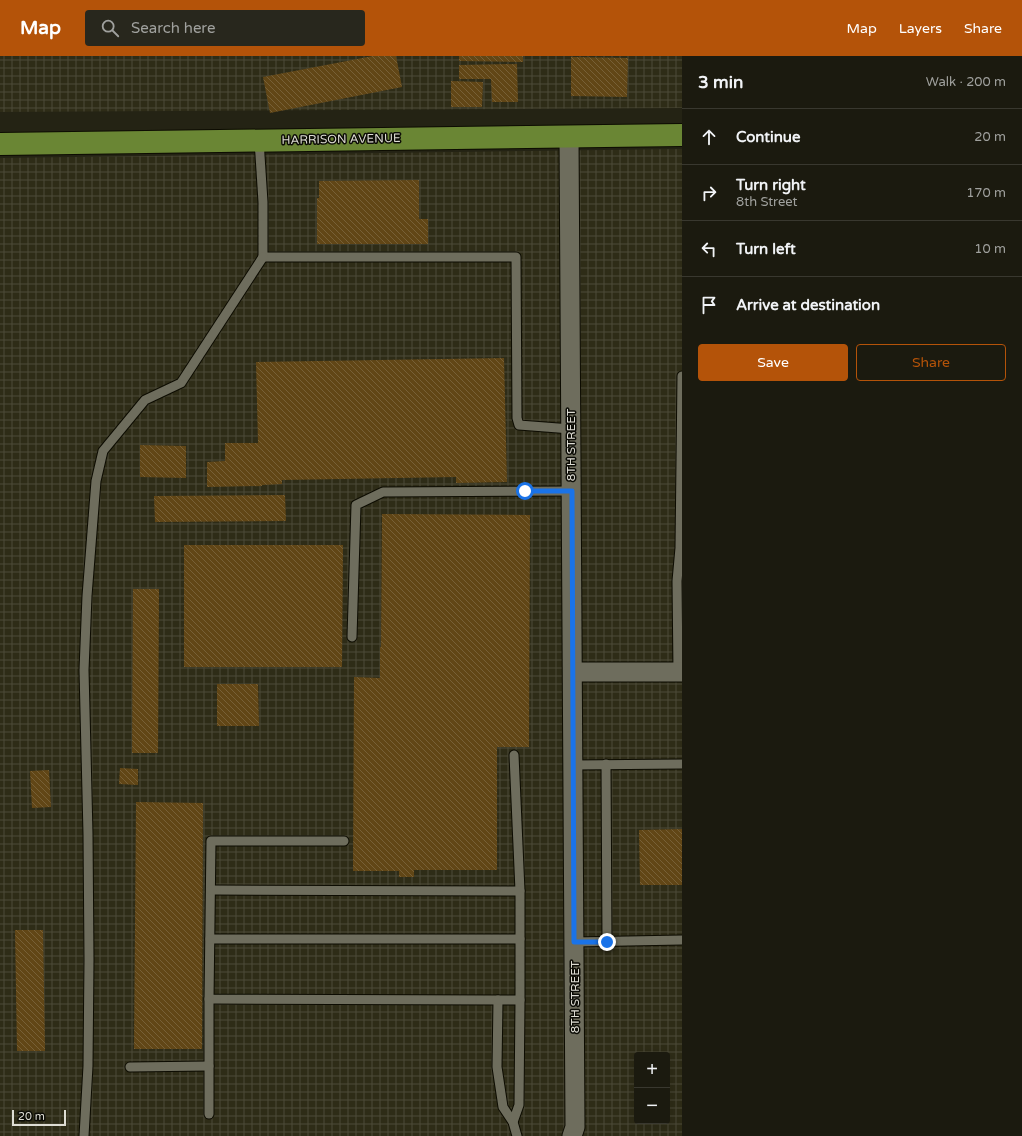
<!DOCTYPE html>
<html lang="en">
<head>
<meta charset="utf-8">
<style>
  :root { --surface:#1b1a0f; --page:#28271d; --text:#f1f3f6; --muted:#a0a19e; --line:#39382f; --accent:#b45309 }
  body { margin:0; font-family:"Varela Round",sans-serif; background:var(--page); color:var(--text) }
  .controls { position:absolute; right:12px; bottom:12px; display:grid; overflow:hidden; border-radius:4px; box-shadow:0 4px 16px #0002 }
  .controls button { width:36px; height:36px; display:grid; place-items:center; padding:0; border:0; border-bottom:1px solid var(--line); background:var(--surface); color:var(--text); font:20px sans-serif }
  .scale { position:absolute; left:12px; bottom:10px; width:54px; box-sizing:border-box; padding-left:4px; border:2px solid #deddd4; border-top:0; font-size:11px; line-height:14px; white-space:nowrap; color:#deddd4; -webkit-text-stroke:3px #0c0c06; paint-order:stroke }
  .stop { position:absolute; width:12px; height:12px; margin:-9px; border:3px solid #1a73e8; border-radius:50%; background:#fff }
  .stop.end { background:#1a73e8; border-color:#fff; box-shadow:0 1px 4px #0008 }
  .list { margin:0; padding:0; list-style:none }
  h2 { display:flex; justify-content:space-between; align-items:center; height:52px; margin:0; padding:0 16px; font-size:17px }
  h2 small { font-size:13px; font-weight:400; color:var(--muted) }
  .list li { display:grid; grid-template-columns:26px 1fr auto; gap:12px; align-items:center; box-sizing:border-box; height:56px; padding:0 16px; border-top:1px solid var(--line) }
  .list b { display:block; font-size:15px; white-space:nowrap }
  .list p { margin:0; font-size:13px; white-space:nowrap; color:var(--muted) }
  .list em { font-size:13px; font-style:normal; color:var(--muted) }
  .actions { display:flex; gap:8px; padding:12px 16px }
  .actions a { flex:1; padding:9px 0; border:1px solid var(--accent); border-radius:4px; text-align:center; font-size:14px; color:var(--accent) }
  .actions .main { background:var(--accent); color:#fff }
  .icon { flex:none; width:22px; height:22px; fill:none; stroke:currentColor; stroke-width:2; stroke-linecap:round; stroke-linejoin:round }
  .map { position:relative; flex:none; width:682px; height:1080px; overflow:hidden }
  header { display:flex; align-items:center; gap:24px; box-sizing:border-box; height:56px; padding:0 20px; background:var(--accent); color:#fff }
  header strong { font-size:19px }
  nav { display:flex; gap:22px; margin-inline-start:auto; font-size:14px }
  .search { width:280px; height:36px; background:var(--page); display:flex; align-items:center; gap:10px; box-sizing:border-box; padding:0 14px; border-radius:4px; color:var(--muted); font-size:15px }
  main { display:flex }
  aside { flex:1; background:var(--surface) }
  .map>svg:first-child { display:block }
  .industrial { fill:url(#industrial-grid); fill-rule:evenodd }
  .building { fill:url(#building-back-hatch) }
  .lines { fill:none; stroke-linecap:round; stroke-linejoin:round }
  .lane-casing { stroke:#0d0c02; stroke-width:11 }
  .street-casing { stroke:#0d0c02; stroke-width:21 }
  .primary-casing { stroke:#0d0c02; stroke-width:24 }
  .lane { stroke:#6e6d5d; stroke-width:9 }
  .street { stroke:#6e6d5d; stroke-width:19 }
  .primary { stroke:#6a8634; stroke-width:22 }
  .route { stroke:#1a73e8; stroke-width:5 }
  .labels { text-anchor:middle; stroke-width:3; stroke-linejoin:round; paint-order:stroke }
  .street-label { font-size:12px; fill:#deddd4; stroke:#0c0c06 }
</style>
</head>
<body>
<header>
<strong>Map</strong>
<div class="search"><svg class="icon" aria-label="search" viewBox="0 0 24 24"><circle cx="10" cy="10" r="6"/><path d="M15 15l6 6"/></svg>Search here</div>
<nav><a>Map</a><a>Layers</a><a>Share</a></nav>
</header>
<main>
<div class="map">
<svg width="682" height="1080" viewBox="0 0 682 1080">
  <defs>
    <pattern id="industrial-grid" width="8" height="8" patternUnits="userSpaceOnUse"><rect width="8" height="8" fill="#2e2c17"/><path d="M0 4h8M4 0v8" fill="none" stroke="#4c4a38"/></pattern>
    <pattern id="building-back-hatch" width="6" height="6" patternUnits="userSpaceOnUse"><rect width="6" height="6" fill="#614616"/><path d="M-1 5l2 2M0 0l6 6M5-1l2 2" fill="none" stroke="#776037"/></pattern>
  </defs>
  <rect width="100%" height="100%" fill="#242314"/>
  <g class="industrial">
    <polygon points="0,0 682,0 682,52 0,56"/>
    <path d="M682 93V1080H0V102ZM637 999H667V1065H637Z"/>
  </g>
  <g class="building">
    <polygon points="373,0 396,0 402,31 270,57 263,21"/>
    <polygon points="459,0 523,0 523,6 459,5"/>
    <polygon points="571,1 628,2 627,41 571,40"/>
    <polygon points="517,8 518,46 492,46 491,23 459,23 459,9"/>
    <polygon points="451,25 483,26 482,51 451,51"/>
    <polygon points="419,124 419,163 428,163 428,188 317,188 317,142 319,142 319,125"/>
    <polygon points="504,302 507,426 456,427 456,421 282,424 282,428 262,429 262,430 207,431 207,406 225,405 225,387 258,387 256,306"/>
    <polygon points="140,389 186,390 186,422 140,421"/>
    <polygon points="285,439 286,465 155,466 154,440"/>
    <polygon points="382,458 530,459 529,691 497,691 497,814 414,814 414,821 399,821 399,815 353,815 354,621 380,622 380,591 381,591"/>
    <polygon points="184,489 343,489 342,611 184,611"/>
    <polygon points="133,533 159,533 158,697 132,697"/>
    <polygon points="217,628 258,628 259,670 217,670"/>
    <polygon points="120,712 138,713 138,729 119,728"/>
    <polygon points="49,714 51,751 32,752 30,715"/>
    <polygon points="136,746 203,747 202,993 134,993"/>
    <polygon points="682,773 682,829 640,829 639,774"/>
    <polygon points="15,874 43,874 45,995 17,995"/>
  </g>
  <g class="lines">
    <defs>
      <g id="lane">
        <polyline points="259,84 263,146 263,201 516,201 517,362 519,369 571,373"/>
        <polyline points="352,581 356,449 383,436 572,435"/>
        <polyline points="678,616 677,525 680,492 682,320"/>
        <polyline points="514,699 520,835"/>
        <polyline points="606,708 607,886"/>
        <polyline points="574,709 682,708"/>
        <polyline points="344,785 211,785 209,943 498,944 497,1011 503,1051 513,1066 517,1080"/>
        <polyline points="211,834 520,835 520,944 498,944"/>
        <polyline points="210,883 520,883"/>
        <polyline points="574,886 682,884"/>
        <polyline points="209,943 209,1058"/>
        <polyline points="130,1011 209,1010"/>
        <polyline points="513,1066 519,1049 520,944"/>
        <polyline points="84,1080 88,1010 89,904 88,778 84,614 87,540 96,425 103,395 145,344 181,327 263,201"/>
      </g>
      <g id="street">
        <polyline points="569,80 575,1071 572,1080"/>
        <polyline points="573,616 682,616"/>
      </g>
      <polyline id="primary" points="0,88 682,79"/>
    </defs>
    <use href="#lane" class="lane-casing"/>
    <use href="#street" class="street-casing"/>
    <use href="#primary" class="primary-casing"/>
    <use href="#lane" class="lane"/>
    <use href="#street" class="street"/>
    <use href="#primary" class="primary"/>
  </g>
  <g class="lines">
    <polyline class="route" points="525,435 572,435 574,886 607,886"/>
  </g>
  <g class="labels">
    <g class="street-label">
      <text transform="translate(341 83) rotate(-1)" y="4">HARRISON AVENUE</text>
      <text transform="translate(571 389) rotate(-90)" y="4">8TH STREET</text>
      <text transform="translate(575 941) rotate(-90)" y="4">8TH STREET</text>
    </g>
  </g>
</svg>
<div class="controls">
<button>+</button>
<button>−</button>
</div>
<div class="scale">20 m</div>
<div class="stop" style="left:525px;top:435px"></div>
<div class="stop end" style="left:607px;top:886px"></div>
</div>
<aside>
<h2>3 min<small>Walk · 200 m</small></h2>
<ul class="list">
<li><svg class="icon" aria-label="ahead" viewBox="0 0 24 24"><path d="M12 20V5M6 11l6-6 6 6"/></svg><div><b>Continue</b></div><em>20 m</em></li>
<li><svg class="icon" aria-label="right" viewBox="0 0 24 24"><path d="M7 20v-9h11M14 6l5 5-5 5"/></svg><div><b>Turn right</b><p>8th Street</p></div><em>170 m</em></li>
<li><svg class="icon" aria-label="left" viewBox="0 0 24 24"><path d="M17 20v-9H6M10 6l-5 5 5 5"/></svg><div><b>Turn left</b></div><em>10 m</em></li>
<li><svg class="icon" aria-label="arrive" viewBox="0 0 24 24"><path d="M6 21V4h12l-3 4 3 4H6"/></svg><div><b>Arrive at destination</b></div></li>
</ul>
<div class="actions"><a class="main">Save</a><a>Share</a></div>
</aside>
</main>
</body>
</html>
